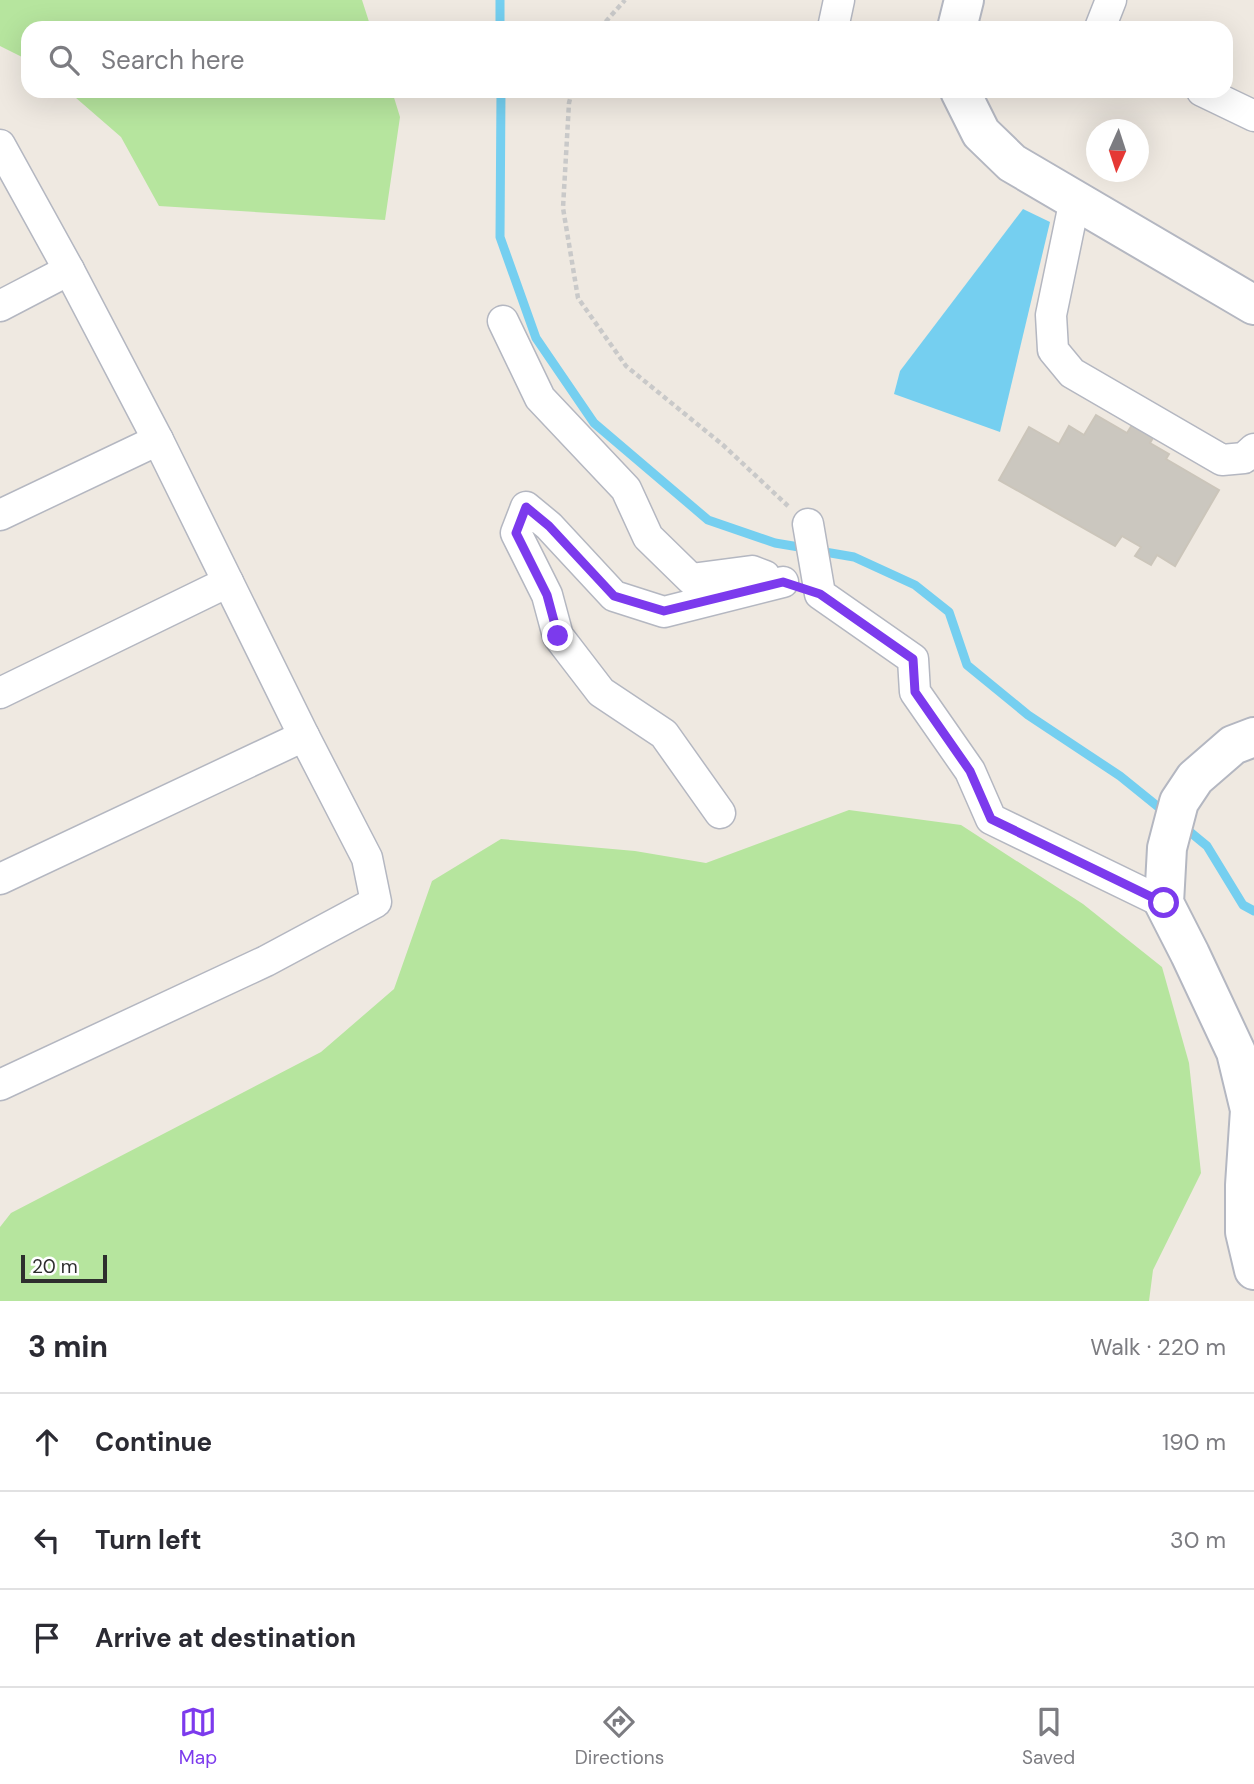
<!DOCTYPE html>
<html lang="en">
<head>
<meta charset="utf-8">
<style>
  :root { --surface:#fff; --page:#f7f7f7; --text:#2b2b33; --muted:#7c7c81; --line:#e1e1e2; --accent:#7c3aed }
  body { margin:0; font-family:"DM Sans",sans-serif; background:var(--page); color:var(--text) }
  .compass { position:absolute; left:1086px; top:119px; width:63px; height:63px; border-radius:50%; background:var(--surface); box-shadow:0 7px 28px #0002; rotate:183deg }
  .scale { position:absolute; left:21px; bottom:18px; width:86px; box-sizing:border-box; padding-left:7px; border:4px solid #2e2e2e; border-top:0; font-size:19px; line-height:24px; white-space:nowrap; color:#2e2e2e; -webkit-text-stroke:5px #fff; paint-order:stroke }
  .stop { position:absolute; width:21px; height:21px; margin:-16px; border:5px solid #7c3aed; border-radius:50%; background:#fff }
  .stop.end { background:#7c3aed; border-color:#fff; box-shadow:0 2px 7px #0008 }
  .list { margin:0; padding:0; list-style:none }
  h2 { display:flex; justify-content:space-between; align-items:center; height:91px; margin:0; padding:0 28px; font-size:30px }
  h2 small { font-size:23px; font-weight:400; color:var(--muted) }
  .list li { display:grid; grid-template-columns:46px 1fr auto; gap:21px; align-items:center; box-sizing:border-box; height:98px; padding:0 28px; border-top:2px solid var(--line) }
  .list b { display:block; font-size:26px; white-space:nowrap }
  .list em { font-size:23px; font-style:normal; color:var(--muted) }
  .icon { flex:none; width:38px; height:38px; fill:none; stroke:currentColor; stroke-width:2; stroke-linecap:round; stroke-linejoin:round }
  .map { position:relative; flex:none; width:1254px; height:1301px; overflow:hidden }
  .search { position:absolute; background:var(--surface); box-shadow:0 7px 28px #0002; left:21px; right:21px; top:21px; height:77px; display:flex; align-items:center; gap:18px; box-sizing:border-box; padding:0 24px; border-radius:21px; color:var(--muted); font-size:26px }
  .sheet { height:385px; background:var(--surface) }
  nav { display:flex; justify-content:space-around; align-items:center; box-sizing:border-box; height:98px; border-top:2px solid var(--line); background:var(--surface); font-size:19px; color:var(--muted) }
  nav a { display:grid; justify-items:center; gap:4px }
  nav .on { color:var(--accent) }
  .map>svg:first-child { display:block }
  .green { fill:#b6e59e }
  .water { fill:#75cff0 }
  .lines { fill:none; stroke-linecap:round; stroke-linejoin:round }
  .stream { stroke:#75cff0; stroke-width:9 }
  .building { fill:#cbc7bf; stroke:#cbc5ba; stroke-width:2 }
  .street-casing { stroke:#b4b7c1; stroke-width:33 }
  .secondary-casing { stroke:#b4b7c1; stroke-width:42 }
  .path { stroke:#c9c9c9; stroke-width:4.5; stroke-dasharray:5 3.5; stroke-linecap:butt }
  .street { stroke:#fff; stroke-width:30 }
  .secondary { stroke:#fff; stroke-width:38 }
  .route { stroke:#7c3aed; stroke-width:9 }
</style>
</head>
<body>
<div class="map">
<svg width="1254" height="1301" viewBox="0 0 1254 1301">
  <rect width="100%" height="100%" fill="#efe9e1"/>
  <g class="green">
    <polygon points="0,0 362,0 371,28 28,28 28,60 0,46"/>
    <polygon points="68,91 392,91 400,117 385,220 159,206 121,137"/>
    <polygon points="849,810 961,825 1083,904 1162,967 1189,1063 1201,1173 1153,1270 1149,1301 0,1301 0,1227 11,1213 321,1052 394,989 432,881 501,839 635,851 706,863"/>
  </g>
  <polygon class="water" points="1023,209 1050,222 1000,432 894,394 900,371"/>
  <g class="lines">
    <g class="stream">
      <polyline points="500,0 500,28"/>
      <polyline points="501,91 500,237 536,338 594,423 708,520 775,543 805,548"/>
      <polyline points="819,551 854,557 915,585 949,612 967,665 1028,715 1120,776 1167,814"/>
      <polyline points="1184,827 1207,846 1243,905 1254,911"/>
    </g>
  </g>
  <polygon class="building" points="1096,415 1127,433 1137,417 1158,429 1150,443 1169,454 1166,459 1219,490 1175,566 1157,555 1151,565 1135,556 1141,547 1122,536 1115,546 999,480 1029,427 1059,444 1069,426 1084,435"/>
  <g class="lines">
    <defs>
      <g id="street">
        <polyline points="833,28 839,0"/>
        <polyline points="1100,28 1111,0"/>
        <polyline points="1202,91 1254,116"/>
        <polyline points="0,145 69,270 158,440 304,736 367,858 376,902 266,961 0,1085"/>
        <polyline points="1075,199 1051,315 1053,350 1072,373 1222,460 1244,458 1254,449"/>
        <polyline points="0,306 69,270"/>
        <polyline points="503,321 540,398 626,489 648,537 691,579 752,571 765,576"/>
        <polyline points="0,515 158,440"/>
        <polyline points="808,524 820,594 913,659 915,692 970,771 991,819 1164,903"/>
        <polyline points="0,693 228,582"/>
        <polyline points="720,813 664,734 601,692 558,636 547,595 516,533 526,507 549,526 614,596 664,612 783,582"/>
        <polyline points="0,879 304,736"/>
      </g>
      <g id="secondary">
        <polyline points="957,28 964,0"/>
        <polyline points="960,91 981,133 1012,163 1254,305"/>
        <polyline points="1254,737 1233,745 1195,778 1179,802 1167,848 1164,903 1190,954 1236,1052 1250,1110 1245,1185 1245,1232 1254,1270"/>
      </g>
    </defs>
    <use href="#street" class="street-casing"/>
    <use href="#secondary" class="secondary-casing"/>
    <g class="path">
      <polyline points="600,28 625,0"/>
      <polyline points="572,91 569,103 563,208 578,298 626,366 723,445 788,506"/>
    </g>
    <use href="#street" class="street"/>
    <use href="#secondary" class="secondary"/>
  </g>
  <g class="lines">
    <polyline class="route" points="558,636 547,595 516,533 526,507 549,526 614,596 664,611 783,582 820,594 913,659 915,692 970,771 991,819 1164,903"/>
  </g>
</svg>
<svg class="compass" viewBox="-18 -18 36 36"><path d="M0-13l5 13h-10z" fill="#e53935"/><path d="M0 13l5-13h-10z" fill="#7c7c81"/></svg>
<div class="scale">20 m</div>
<div class="stop" style="left:1164px;top:903px"></div>
<div class="stop end" style="left:558px;top:636px"></div>
<div class="search"><svg class="icon" aria-label="search" viewBox="0 0 24 24"><circle cx="10" cy="10" r="6"/><path d="M15 15l6 6"/></svg>Search here</div>
</div>
<section class="sheet">
<h2>3 min<small>Walk · 220 m</small></h2>
<ul class="list">
<li><svg class="icon" aria-label="ahead" viewBox="0 0 24 24"><path d="M12 20V5M6 11l6-6 6 6"/></svg><div><b>Continue</b></div><em>190 m</em></li>
<li><svg class="icon" aria-label="left" viewBox="0 0 24 24"><path d="M17 20v-9H6M10 6l-5 5 5 5"/></svg><div><b>Turn left</b></div><em>30 m</em></li>
<li><svg class="icon" aria-label="arrive" viewBox="0 0 24 24"><path d="M6 21V4h12l-3 4 3 4H6"/></svg><div><b>Arrive at destination</b></div></li>
</ul>
</section>
<nav>
<a class="on"><svg class="icon" aria-label="map" viewBox="0 0 24 24"><path d="M3 6l6-2 6 2 6-2v14l-6 2-6-2-6 2zM9 4v14M15 6v14"/></svg>Map</a>
<a><svg class="icon" aria-label="directions" viewBox="0 0 24 24"><path d="M12 3l9 9-9 9-9-9zM9 14v-3h6M13 9l2 2-2 2"/></svg>Directions</a>
<a><svg class="icon" aria-label="saved" viewBox="0 0 24 24"><path d="M7 4h10v16l-5-4-5 4z"/></svg>Saved</a>
</nav>
</body>
</html>
